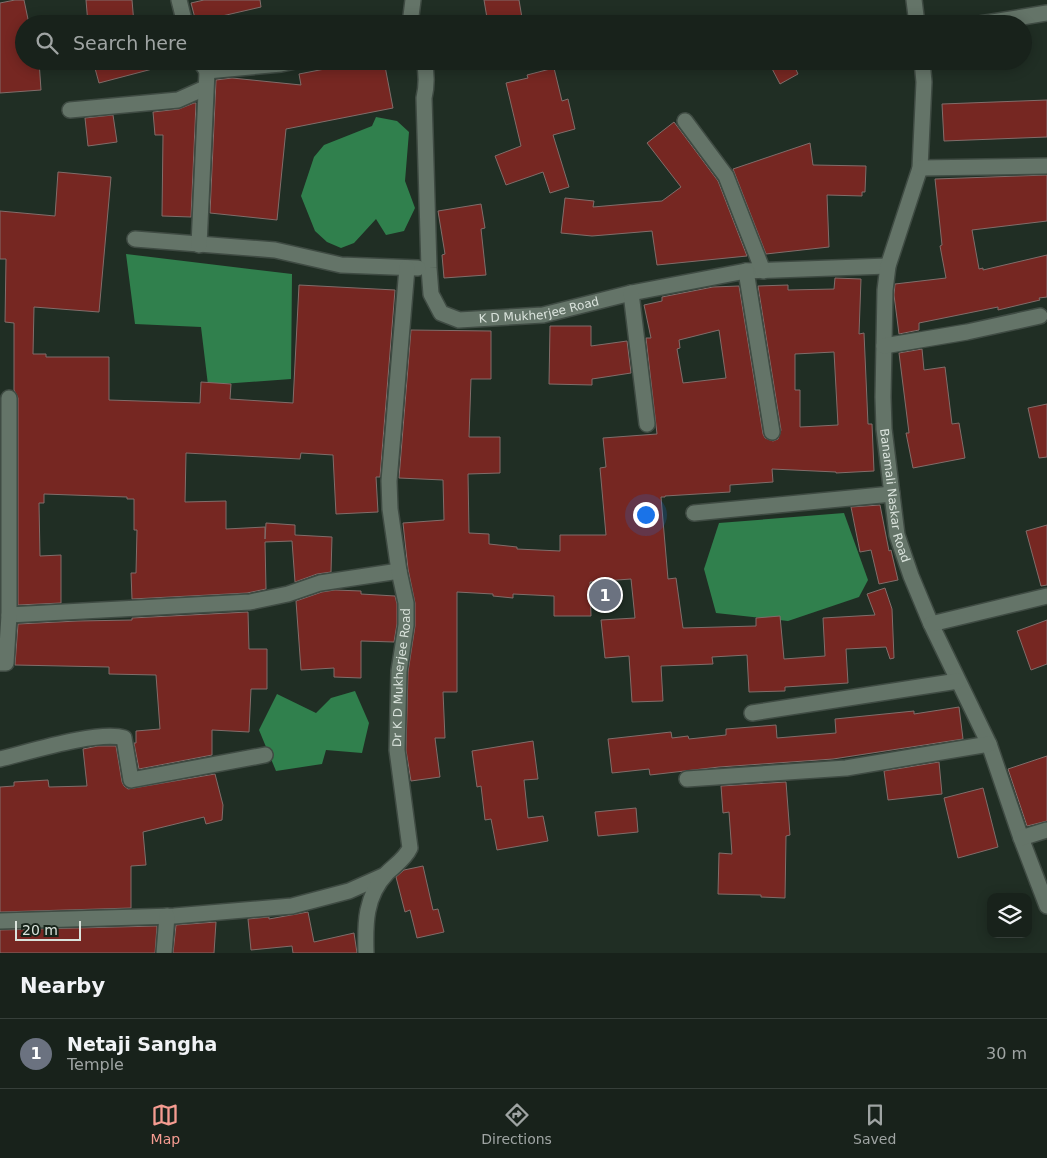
<!DOCTYPE html>
<html lang="en">
<head>
<meta charset="utf-8">
<style>
  :root { --surface:#18221b; --page:#252f28; --text:#f1f3f6; --muted:#9fa4a3; --line:#363f3a; --accent:#f59c91 }
  body { margin:0; font-family:"DejaVu Sans",sans-serif; background:var(--page); color:var(--text) }
  .controls { position:absolute; right:15px; bottom:15px; display:grid; overflow:hidden; border-radius:10px; box-shadow:0 2px 12px #0003 }
  .controls button { width:45px; height:45px; display:grid; place-items:center; padding:0; border:0; border-bottom:1px solid var(--line); background:var(--surface); color:var(--text); font:25px sans-serif }
  .scale { position:absolute; left:15px; bottom:12px; width:66px; box-sizing:border-box; padding-left:5px; border:2px solid #dae3dc; border-top:0; font-size:14px; line-height:18px; white-space:nowrap; color:#dae3dc; -webkit-text-stroke:4px #17241a; paint-order:stroke }
  .you { position:absolute; left:645px; top:514px; width:18px; height:18px; margin:-12px; border:4px solid #fff; border-radius:50%; background:#1a73e8; box-shadow:0 0 0 8px #1a73e833 }
  .badge { display:grid; place-items:center; width:32px; height:32px; border-radius:50%; background:var(--accent); color:#fff; font-size:16px; font-weight:700 }
  .pin { position:absolute; translate:-50% -50%; border:2px solid #fff; box-shadow:0 1px 5px #0006 }
  .list { margin:0; padding:0; list-style:none }
  h2 { display:flex; justify-content:space-between; align-items:center; height:65px; margin:0; padding:0 20px; font-size:21px }
  h2 small { font-size:16px; font-weight:400; color:var(--muted) }
  .list li { display:grid; grid-template-columns:32px 1fr auto; gap:15px; align-items:center; box-sizing:border-box; height:70px; padding:0 20px; border-top:1px solid var(--line) }
  .list b { display:block; font-size:19px; white-space:nowrap }
  .list p { margin:0; font-size:16px; white-space:nowrap; color:var(--muted) }
  .list em { font-size:16px; font-style:normal; color:var(--muted) }
  .icon { flex:none; width:28px; height:28px; fill:none; stroke:currentColor; stroke-width:2; stroke-linecap:round; stroke-linejoin:round }
  .map { position:relative; flex:none; width:1047px; height:953px; overflow:hidden }
  .search { position:absolute; background:var(--surface); box-shadow:0 2px 12px #0003; left:15px; right:15px; top:15px; height:55px; display:flex; align-items:center; gap:12px; box-sizing:border-box; padding:0 18px; border-radius:28px; color:var(--muted); font-size:19px }
  .sheet { height:135px; background:var(--surface) }
  nav { display:flex; justify-content:space-around; align-items:center; box-sizing:border-box; height:70px; border-top:1px solid var(--line); background:var(--surface); font-size:14px; color:var(--muted) }
  nav a { display:grid; justify-items:center; gap:2px }
  nav .on { color:var(--accent) }
  .map>svg:first-child { display:block }
  .water { fill:#30804d }
  .building { fill:#762722; stroke:#816d6a; fill-rule:evenodd }
  .lines { fill:none; stroke-linecap:round; stroke-linejoin:round }
  .minor-casing { stroke:#3f4b43; stroke-width:18 }
  .minor { stroke:#647468; stroke-width:15 }
  .labels { text-anchor:middle; stroke-width:5; stroke-linejoin:round; paint-order:stroke }
  .street-label { font-size:12px; fill:#dae3dc; stroke:#17241a }
</style>
</head>
<body>
<div class="map">
<svg width="1047" height="953" viewBox="0 0 1047 953">
  <rect width="100%" height="100%" fill="#202e24"/>
  <g class="water">
    <polygon points="376,117 397,121 409,132 405,181 415,208 404,231 386,235 376,219 354,243 341,248 327,242 315,231 301,196 314,157 324,145 372,126"/>
    <polygon points="126,254 292,274 291,379 208,385 201,327 135,324"/>
    <polygon points="844,513 868,580 859,597 788,621 716,613 704,569 719,523"/>
    <polygon points="355,691 369,723 362,753 326,750 322,764 276,771 259,730 277,694 316,713 331,698"/>
  </g>
  <g class="building">
    <polygon points="15,0 24,0 29,24 24,24 24,61 39,61 41,90 0,93 0,3"/>
    <polygon points="86,0 132,0 134,24 88,24"/>
    <polygon points="204,0 260,0 261,7 196,22 191,3"/>
    <polygon points="484,0 519,0 523,24 488,24"/>
    <polygon points="93,61 160,61 160,67 99,83"/>
    <polygon points="366,61 384,61 393,108 286,129 277,220 210,213 216,80 232,78 301,85 299,74"/>
    <polygon points="768,61 792,61 798,74 780,84"/>
    <polygon points="554,68 562,101 568,99 575,129 553,135 569,187 550,193 543,172 506,185 495,156 521,146 506,83 528,78 527,75"/>
    <polygon points="1047,100 1047,137 944,141 942,104"/>
    <polygon points="194,103 196,103 191,217 162,216 163,135 155,135 153,112 179,109"/>
    <polygon points="113,115 117,142 88,146 85,118"/>
    <polygon points="674,122 718,181 747,256 657,265 652,231 592,236 561,233 565,198 594,201 593,207 662,201 681,187 647,143"/>
    <polygon points="810,143 813,165 866,166 865,192 862,192 862,196 827,195 829,247 766,254 733,169"/>
    <polygon points="58,172 111,177 99,312 34,307 33,354 46,354 46,357 109,357 109,400 200,403 201,382 231,384 230,399 293,403 299,285 395,290 380,477 376,477 378,512 336,514 333,455 301,453 300,459 186,453 185,502 226,501 226,529 265,527 265,539 266,523 295,525 295,535 332,537 331,572 317,574 295,582 292,541 265,542 266,589 247,593 132,599 131,573 136,573 137,530 134,530 134,499 127,499 127,497 44,494 44,503 39,503 40,556 61,555 61,603 18,605 18,398 14,390 14,323 5,322 6,259 0,259 0,211 55,216"/>
    <polygon points="1047,175 1047,221 972,230 979,269 983,268 983,270 1047,255 1047,297 1039,298 1040,300 998,310 998,307 919,323 919,330 899,334 894,295 895,284 946,278 940,246 942,245 935,179"/>
    <polygon points="481,204 485,228 481,229 486,275 444,278 442,255 445,254 438,211"/>
    <path d="M835 278 861 279 859 334 864 333 868 424H872L874 471 836 473V472L772 469 773 482 730 485V492L665 496V497H661L668 579 676 578 683 628 756 626V618L780 616 784 659 825 656 823 618 875 615 867 594 885 588 892 609 894 658 890 659 886 647 846 649 848 683 785 687V691L749 692 747 655 712 657 713 664 661 666 663 701 632 702 629 656 605 658 601 620 635 618 631 579 590 582 591 616H554V596L513 594V598L493 596V594L457 592V692H443L445 738H435L440 777 411 781 406 750 408 672 415 626V603L408 569 403 523 444 520 443 480 399 478 411 330 491 331V379H471L469 437H500V473L468 474 469 533 489 534V544L517 547V549L560 551V535H606L600 468 606 467 603 438 657 434 646 338H651L644 305 662 301V297L713 287 739 286 763 434 765 438 773 441 778 439 781 430 758 286 788 285V290L834 289ZM719 330 726 378 683 383 677 349 680 348 679 340ZM834 352 838 425 800 427V390H795V354Z"/>
    <polygon points="550,326 591,326 591,346 627,341 631,373 592,379 592,385 549,384"/>
    <polygon points="922,349 924,370 945,367 952,424 959,423 965,458 913,468 906,433 909,433 899,353"/>
    <polygon points="1047,404 1047,457 1039,458 1028,408"/>
    <polygon points="880,505 889,551 891,550 898,580 879,584 871,550 860,552 851,507"/>
    <polygon points="1047,525 1047,585 1041,586 1026,531"/>
    <polygon points="335,590 361,591 361,594 395,596 397,604 397,624 394,642 361,641 361,678 334,677 334,668 301,670 296,601 322,592"/>
    <polygon points="248,612 249,649 267,649 267,689 251,689 249,732 212,730 212,755 139,769 134,743 136,743 136,731 160,729 156,675 109,674 109,667 15,665 18,624 78,621 132,620 132,618"/>
    <polygon points="1047,620 1047,664 1031,670 1017,631"/>
    <polygon points="959,707 963,739 833,759 719,767 650,775 649,769 612,773 608,739 671,732 672,738 688,736 689,739 726,735 726,729 776,725 777,738 836,733 835,719 914,711 914,714"/>
    <polygon points="533,741 538,779 524,780 528,818 543,816 548,841 497,850 491,819 485,820 481,786 477,787 472,751"/>
    <polygon points="98,746 116,746 122,782 124,786 128,789 215,774 223,805 222,820 206,824 204,817 143,832 146,865 131,866 131,908 0,912 0,787 14,786 14,782 48,780 49,787 87,786 83,749"/>
    <polygon points="1047,756 1047,821 1027,826 1008,769"/>
    <polygon points="939,762 942,794 888,800 884,771"/>
    <polygon points="786,782 790,835 786,836 785,898 761,897 761,895 718,894 719,853 732,854 729,812 723,813 721,786"/>
    <polygon points="983,788 998,847 958,858 944,798"/>
    <polygon points="636,808 638,832 598,836 595,812"/>
    <polygon points="423,866 433,910 438,909 444,932 417,938 410,910 405,912 396,877 404,870"/>
    <polygon points="308,912 314,942 354,933 357,953 293,953 292,946 251,950 248,919 269,917 269,919"/>
    <polygon points="216,922 214,953 173,953 176,925"/>
    <polygon points="157,926 155,953 0,953 0,930"/>
  </g>
  <g class="lines">
    <defs>
      <g id="minor">
        <polyline points="179,0 185,24"/>
        <polyline points="914,0 917,24"/>
        <polyline points="410,24 413,0"/>
        <polyline points="980,24 1047,13"/>
        <polyline points="200,61 207,71 281,64 295,61"/>
        <path id="s1" d="M424 61C427 74 427 85 424 98L429 268 431 294 441 313 459 320 543 315 631 293 746 271 888 266"/>
        <path id="s2" d="M922 61 924 82 920 168 888 266 885 290 883 397 884 429 897 535 911 576 931 624 989 744 1021 838 1047 906"/>
        <polyline points="70,110 178,100 205,88"/>
        <polyline points="685,121 726,176 763,271"/>
        <polyline points="920,168 1047,166"/>
        <polyline points="135,239 275,250 341,265 418,268"/>
        <polyline points="199,245 207,71"/>
        <polyline points="746,271 772,432"/>
        <polyline points="631,293 647,424"/>
        <polyline points="884,346 967,332 1040,316"/>
        <polyline points="694,513 892,494"/>
        <polyline points="9,615 250,602 288,594 320,583 399,571"/>
        <polyline points="931,624 1047,596"/>
        <polyline points="0,663 6,663 9,615 9,398"/>
        <polyline points="752,713 958,681"/>
        <path d="M0 759C29 752 99 730 124 738L131 780 265 755"/>
        <polyline points="687,779 846,768 989,744"/>
        <polyline points="1021,838 1047,830"/>
        <polyline points="0,921 174,916 292,906 349,891 385,875"/>
        <polyline points="164,953 167,916"/>
        <path id="s3" d="M366 953C365 924 365 896 387 873 395 865 405 859 410 848L397 750 399 671 406 625V603L399 571 390 509 389 481 407 268"/>
      </g>
    </defs>
    <use href="#minor" class="minor-casing"/>
    <use href="#minor" class="minor"/>
  </g>
  <g class="labels">
    <g class="street-label">
      <text dy="4" stroke="none"><textPath href="#s1" startOffset="355">K D Mukherjee Road</textPath></text>
      <text dy="4" stroke="none"><textPath href="#s2" startOffset="441">Banamali Naskar Road</textPath></text>
      <text dy="4" stroke="none"><textPath href="#s3" startOffset="291">Dr K D Mukherjee Road</textPath></text>
    </g>
  </g>
</svg>
<div class="controls">
<button><svg class="icon" aria-label="layers" viewBox="0 0 24 24"><path d="M12 4l9 5-9 5-9-5zM3 14l9 5 9-5"/></svg></button>
</div>
<div class="scale">20 m</div>
<div class="you"></div>
<div class="pin badge" style="left:605px;top:595px;background:#6b7280">1</div>
<div class="search"><svg class="icon" aria-label="search" viewBox="0 0 24 24"><circle cx="10" cy="10" r="6"/><path d="M15 15l6 6"/></svg>Search here</div>
</div>
<section class="sheet">
<h2>Nearby<small></small></h2>
<ul class="list">
<li><span class="badge" style="background:#6b7280">1</span><div><b>Netaji Sangha</b><p>Temple</p></div><em>30 m</em></li>
</ul>
</section>
<nav>
<a class="on"><svg class="icon" aria-label="map" viewBox="0 0 24 24"><path d="M3 6l6-2 6 2 6-2v14l-6 2-6-2-6 2zM9 4v14M15 6v14"/></svg>Map</a>
<a><svg class="icon" aria-label="directions" viewBox="0 0 24 24"><path d="M12 3l9 9-9 9-9-9zM9 14v-3h6M13 9l2 2-2 2"/></svg>Directions</a>
<a><svg class="icon" aria-label="saved" viewBox="0 0 24 24"><path d="M7 4h10v16l-5-4-5 4z"/></svg>Saved</a>
</nav>
</body>
</html>
